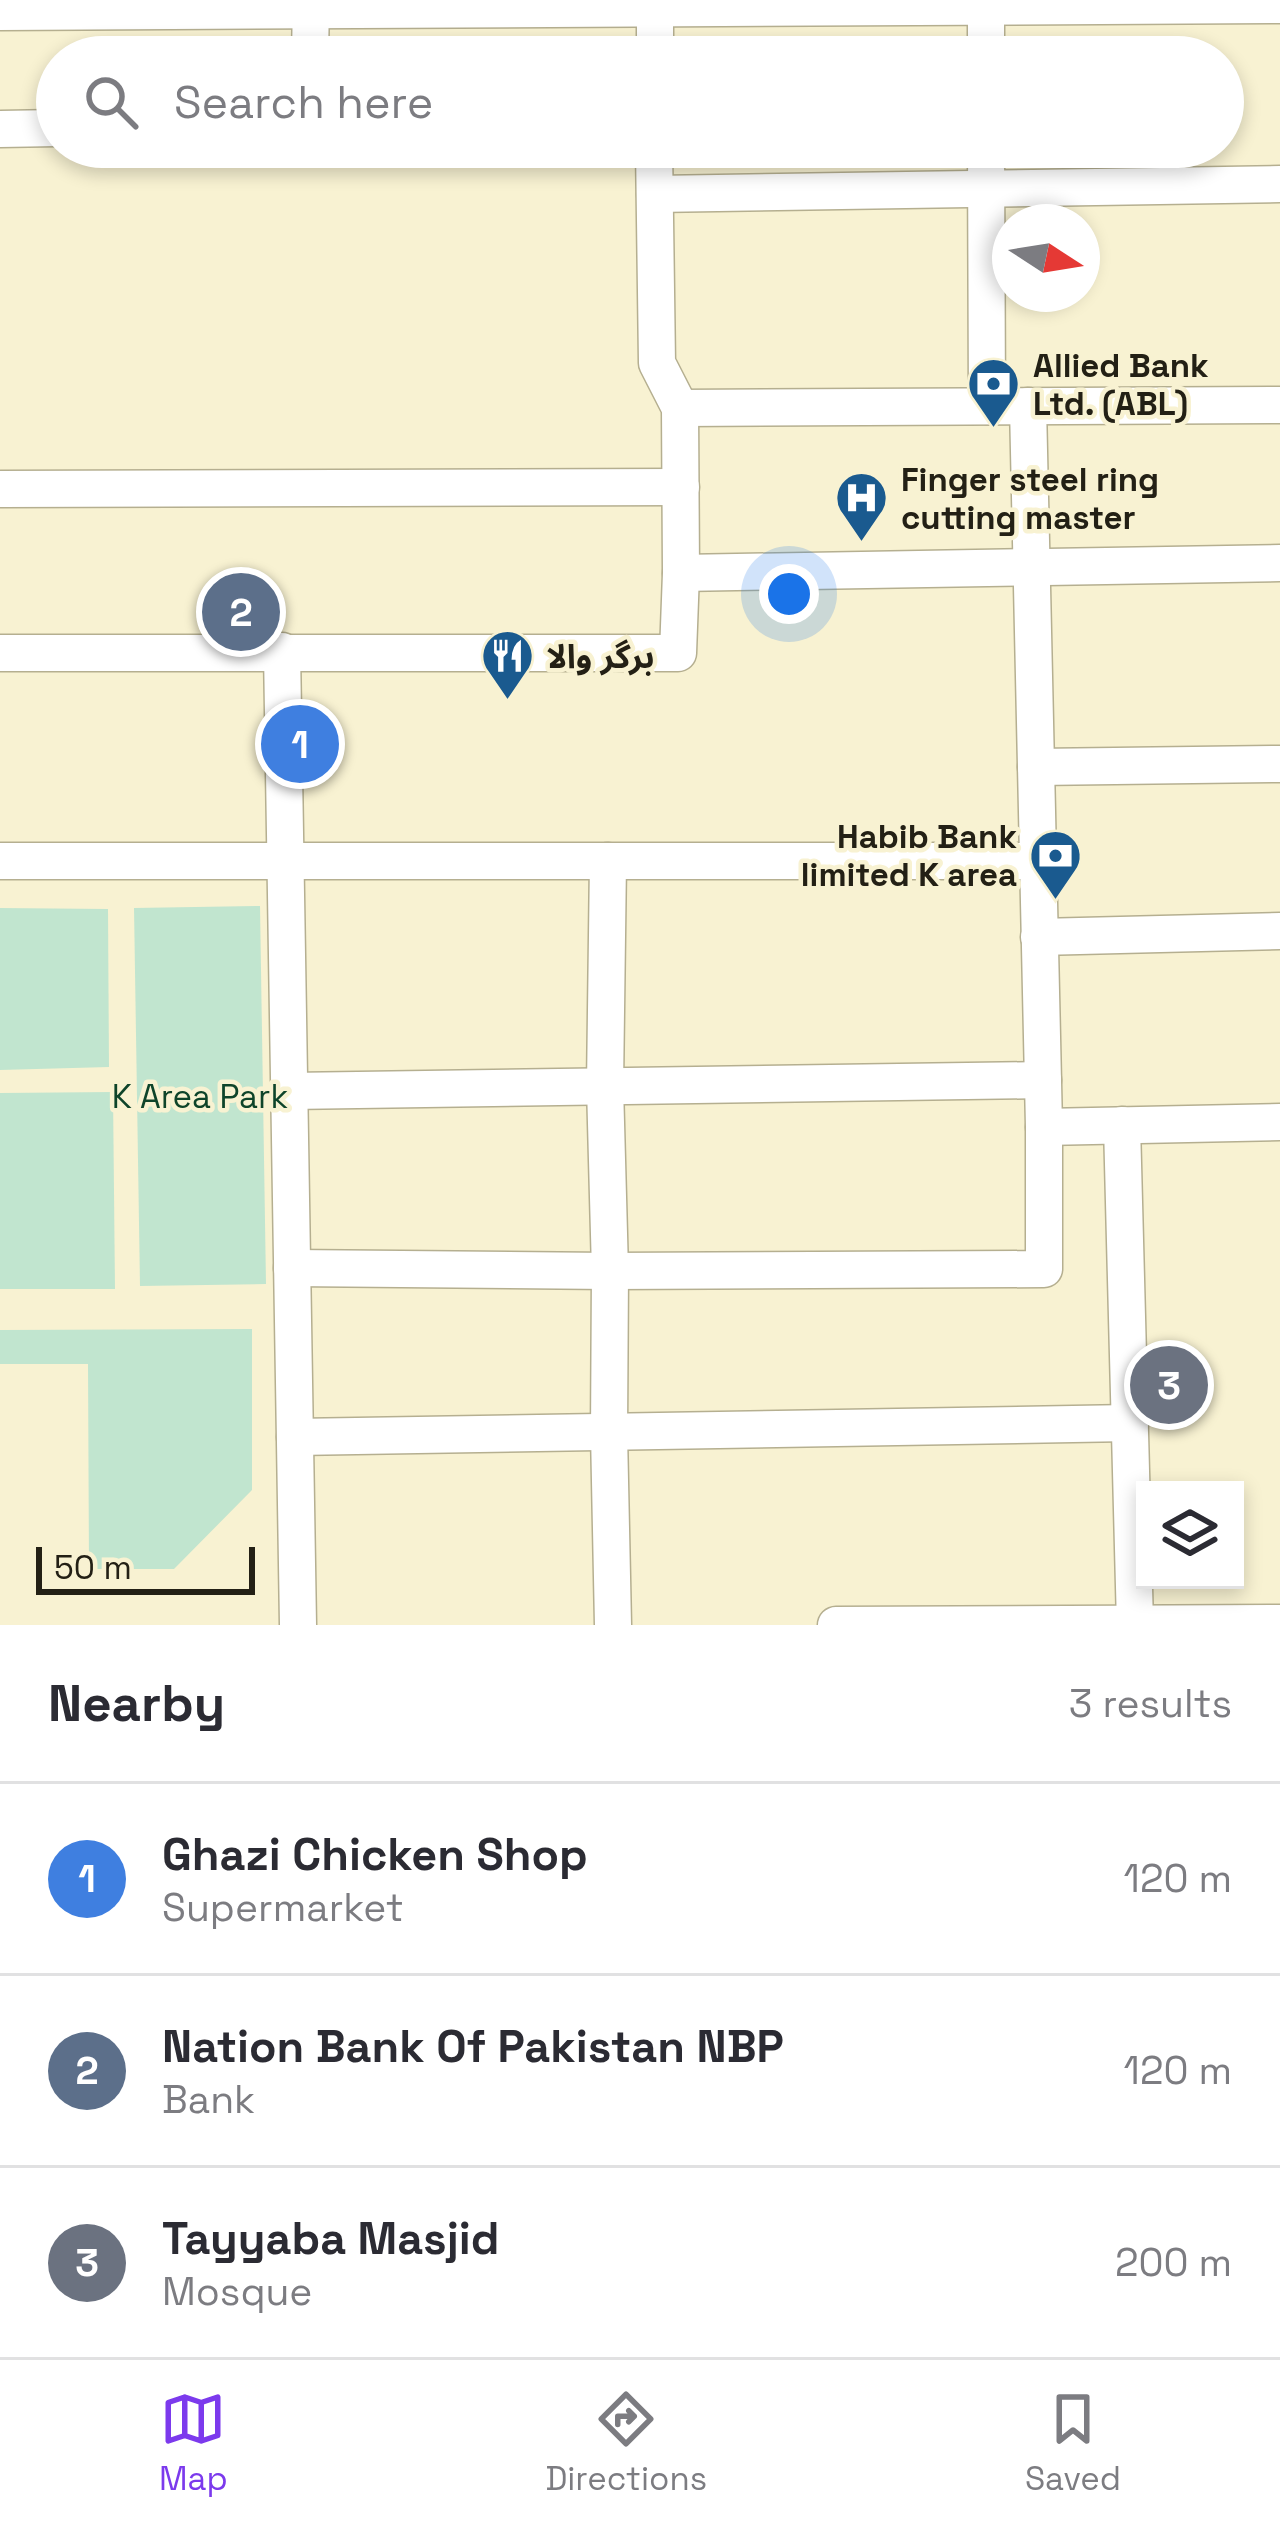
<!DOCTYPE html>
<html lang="en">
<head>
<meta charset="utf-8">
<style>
  :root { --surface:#fff; --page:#f7f7f7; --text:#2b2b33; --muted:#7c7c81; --line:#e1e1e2; --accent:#7c3aed }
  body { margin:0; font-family:"Space Grotesk","Noto Sans Arabic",sans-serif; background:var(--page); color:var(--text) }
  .controls { position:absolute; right:36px; bottom:36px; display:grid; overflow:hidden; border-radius:0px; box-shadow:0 6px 18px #0003 }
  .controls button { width:108px; height:108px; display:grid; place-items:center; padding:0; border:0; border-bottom:3px solid var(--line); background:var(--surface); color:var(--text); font:60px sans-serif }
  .compass { position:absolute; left:992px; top:204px; width:108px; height:108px; border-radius:50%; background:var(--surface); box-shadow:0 6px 18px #0003; rotate:102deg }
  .scale { position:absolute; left:36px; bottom:30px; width:219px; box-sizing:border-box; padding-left:12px; border:6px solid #232015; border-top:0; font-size:33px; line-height:42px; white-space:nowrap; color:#232015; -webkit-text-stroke:9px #f8f2d2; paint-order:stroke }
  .you { position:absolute; left:789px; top:594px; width:42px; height:42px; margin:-30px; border:9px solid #fff; border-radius:50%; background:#1a73e8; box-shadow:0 0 0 18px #1a73e833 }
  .badge { display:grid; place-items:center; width:78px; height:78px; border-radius:50%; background:var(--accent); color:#fff; font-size:39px; font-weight:700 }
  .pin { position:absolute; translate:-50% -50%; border:6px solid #fff; box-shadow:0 3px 12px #0006 }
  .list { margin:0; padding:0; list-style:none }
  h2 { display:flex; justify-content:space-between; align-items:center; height:156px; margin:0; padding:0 48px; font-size:51px }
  h2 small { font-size:39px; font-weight:400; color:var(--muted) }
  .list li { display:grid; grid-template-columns:78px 1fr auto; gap:36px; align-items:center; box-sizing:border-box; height:192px; padding:0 48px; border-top:3px solid var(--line) }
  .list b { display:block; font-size:45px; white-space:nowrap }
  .list p { margin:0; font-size:39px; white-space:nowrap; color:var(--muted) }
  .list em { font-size:39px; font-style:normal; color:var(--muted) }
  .icon { flex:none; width:66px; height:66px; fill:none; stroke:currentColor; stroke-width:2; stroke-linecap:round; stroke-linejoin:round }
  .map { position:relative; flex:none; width:1280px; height:1625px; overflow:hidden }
  .search { position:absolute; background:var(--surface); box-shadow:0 6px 18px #0003; left:36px; right:36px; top:36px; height:132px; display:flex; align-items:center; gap:30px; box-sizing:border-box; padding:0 42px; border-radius:66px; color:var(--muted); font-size:45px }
  .sheet { height:732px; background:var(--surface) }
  nav { display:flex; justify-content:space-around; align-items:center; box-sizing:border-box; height:168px; border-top:3px solid var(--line); background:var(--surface); font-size:33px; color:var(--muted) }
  nav a { display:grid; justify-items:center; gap:6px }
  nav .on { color:var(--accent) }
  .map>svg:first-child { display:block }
  .green { fill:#c1e5cf }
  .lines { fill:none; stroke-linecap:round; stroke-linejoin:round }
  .minor-casing { stroke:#b5af90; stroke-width:39 }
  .minor { stroke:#fff; stroke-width:36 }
  .labels { text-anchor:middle; stroke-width:9; stroke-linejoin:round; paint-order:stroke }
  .poi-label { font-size:33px; font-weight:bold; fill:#232015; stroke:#f8f2d2; text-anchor:start }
  .park-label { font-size:33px; fill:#0e442a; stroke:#f8f2d2 }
</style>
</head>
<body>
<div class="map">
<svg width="1280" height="1625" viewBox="0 0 1280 1625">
  <rect width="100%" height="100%" fill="#f8f2d2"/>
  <g class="green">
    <polygon points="260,906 266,1284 140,1286 134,908"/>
    <polygon points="0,908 108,909 109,1067 0,1070"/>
    <polygon points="113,1092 115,1289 0,1289 0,1093"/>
    <polygon points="252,1329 252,1490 174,1569 89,1569 88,1364 0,1364 0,1330"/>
  </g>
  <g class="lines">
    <defs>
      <g id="minor">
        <polyline points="986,0 986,57"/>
        <polyline points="0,12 1280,5"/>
        <polyline points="310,57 311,0"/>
        <polyline points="655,57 655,0"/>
        <polyline points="0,129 57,128"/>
        <polyline points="986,147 987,406"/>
        <polyline points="655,194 1280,184"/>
        <polyline points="680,408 1280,405"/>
        <polyline points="0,489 681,487"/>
        <polyline points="681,573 1280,563"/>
        <polyline points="282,651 298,1625"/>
        <polyline points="0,653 678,653 681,573 680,408 657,363 654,147"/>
        <polyline points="1036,767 1280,764"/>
        <polyline points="0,861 1038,861"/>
        <polyline points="608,861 605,1086 610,1271 609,1433 613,1625"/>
        <polyline points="1039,937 1280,931"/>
        <polyline points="290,1091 1043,1080"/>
        <polyline points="1122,1125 1135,1625"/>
        <polyline points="1044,1127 1280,1122"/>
        <polyline points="292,1268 610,1271 1044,1269 1044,1127 1028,406"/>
        <polyline points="295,1437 1130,1423"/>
        <polyline points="836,1625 1280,1623"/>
      </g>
    </defs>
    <use href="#minor" class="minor-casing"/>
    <use href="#minor" class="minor"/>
  </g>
  <defs>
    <symbol id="bank-pin" viewBox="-11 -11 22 30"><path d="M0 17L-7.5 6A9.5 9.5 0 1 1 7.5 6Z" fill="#1a5a8f" stroke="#f8f2d2"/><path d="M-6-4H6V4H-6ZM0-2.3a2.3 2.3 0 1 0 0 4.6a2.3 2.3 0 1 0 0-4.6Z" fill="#fff"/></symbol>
    <symbol id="hospital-pin" viewBox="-11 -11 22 30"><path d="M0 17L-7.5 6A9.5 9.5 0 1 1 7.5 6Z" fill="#1a5a8f" stroke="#f8f2d2"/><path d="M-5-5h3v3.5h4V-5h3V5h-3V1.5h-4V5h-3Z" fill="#fff"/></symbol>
    <symbol id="restaurant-pin" viewBox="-11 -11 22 30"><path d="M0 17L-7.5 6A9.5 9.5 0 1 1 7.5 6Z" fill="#1a5a8f" stroke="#f8f2d2"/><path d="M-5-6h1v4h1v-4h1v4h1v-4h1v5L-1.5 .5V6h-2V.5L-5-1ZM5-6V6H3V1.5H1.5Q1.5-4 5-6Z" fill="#fff"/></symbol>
  </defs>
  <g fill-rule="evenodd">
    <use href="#bank-pin" x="964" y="354" width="59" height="81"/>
    <use href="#hospital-pin" x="832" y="468" width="59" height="81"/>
    <use href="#restaurant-pin" x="478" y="626" width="59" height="81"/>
    <use href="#bank-pin" x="1026" y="826" width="59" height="81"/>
  </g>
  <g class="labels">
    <g class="poi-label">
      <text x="1033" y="377">Allied Bank<tspan x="1033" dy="38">Ltd. (ABL)</tspan></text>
      <text x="901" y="491">Finger steel ring<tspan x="901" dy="38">cutting master</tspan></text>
      <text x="546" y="668">برگر والا</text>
      <text x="1017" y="848" text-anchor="end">Habib Bank<tspan x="1017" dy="38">limited K area</tspan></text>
    </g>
    <g class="park-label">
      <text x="200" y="1108">K Area Park</text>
    </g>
  </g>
</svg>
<div class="controls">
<button><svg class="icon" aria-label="layers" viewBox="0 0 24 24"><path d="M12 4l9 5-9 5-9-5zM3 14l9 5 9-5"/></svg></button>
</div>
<svg class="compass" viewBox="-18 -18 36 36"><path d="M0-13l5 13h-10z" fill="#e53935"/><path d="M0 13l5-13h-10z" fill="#7c7c81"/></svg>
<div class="scale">50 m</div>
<div class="you"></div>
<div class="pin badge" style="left:300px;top:744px;background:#3f7fe0">1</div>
<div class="pin badge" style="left:241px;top:612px;background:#5c6f8a">2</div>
<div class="pin badge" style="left:1169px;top:1385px;background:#6b7280">3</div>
<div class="search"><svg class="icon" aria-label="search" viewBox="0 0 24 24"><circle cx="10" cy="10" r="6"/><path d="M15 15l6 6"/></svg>Search here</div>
</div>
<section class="sheet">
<h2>Nearby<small>3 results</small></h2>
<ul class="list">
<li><span class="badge" style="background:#3f7fe0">1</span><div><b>Ghazi Chicken Shop</b><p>Supermarket</p></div><em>120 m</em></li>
<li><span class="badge" style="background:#5c6f8a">2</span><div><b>Nation Bank Of Pakistan NBP</b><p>Bank</p></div><em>120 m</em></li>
<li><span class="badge" style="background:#6b7280">3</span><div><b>Tayyaba Masjid</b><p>Mosque</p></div><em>200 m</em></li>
</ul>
</section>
<nav>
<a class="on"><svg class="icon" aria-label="map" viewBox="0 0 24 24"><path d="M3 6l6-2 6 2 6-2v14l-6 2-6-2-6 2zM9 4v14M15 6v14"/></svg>Map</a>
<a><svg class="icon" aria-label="directions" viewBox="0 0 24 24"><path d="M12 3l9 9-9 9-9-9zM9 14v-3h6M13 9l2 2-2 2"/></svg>Directions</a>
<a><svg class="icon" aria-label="saved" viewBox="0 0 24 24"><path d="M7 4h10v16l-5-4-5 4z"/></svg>Saved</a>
</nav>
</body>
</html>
